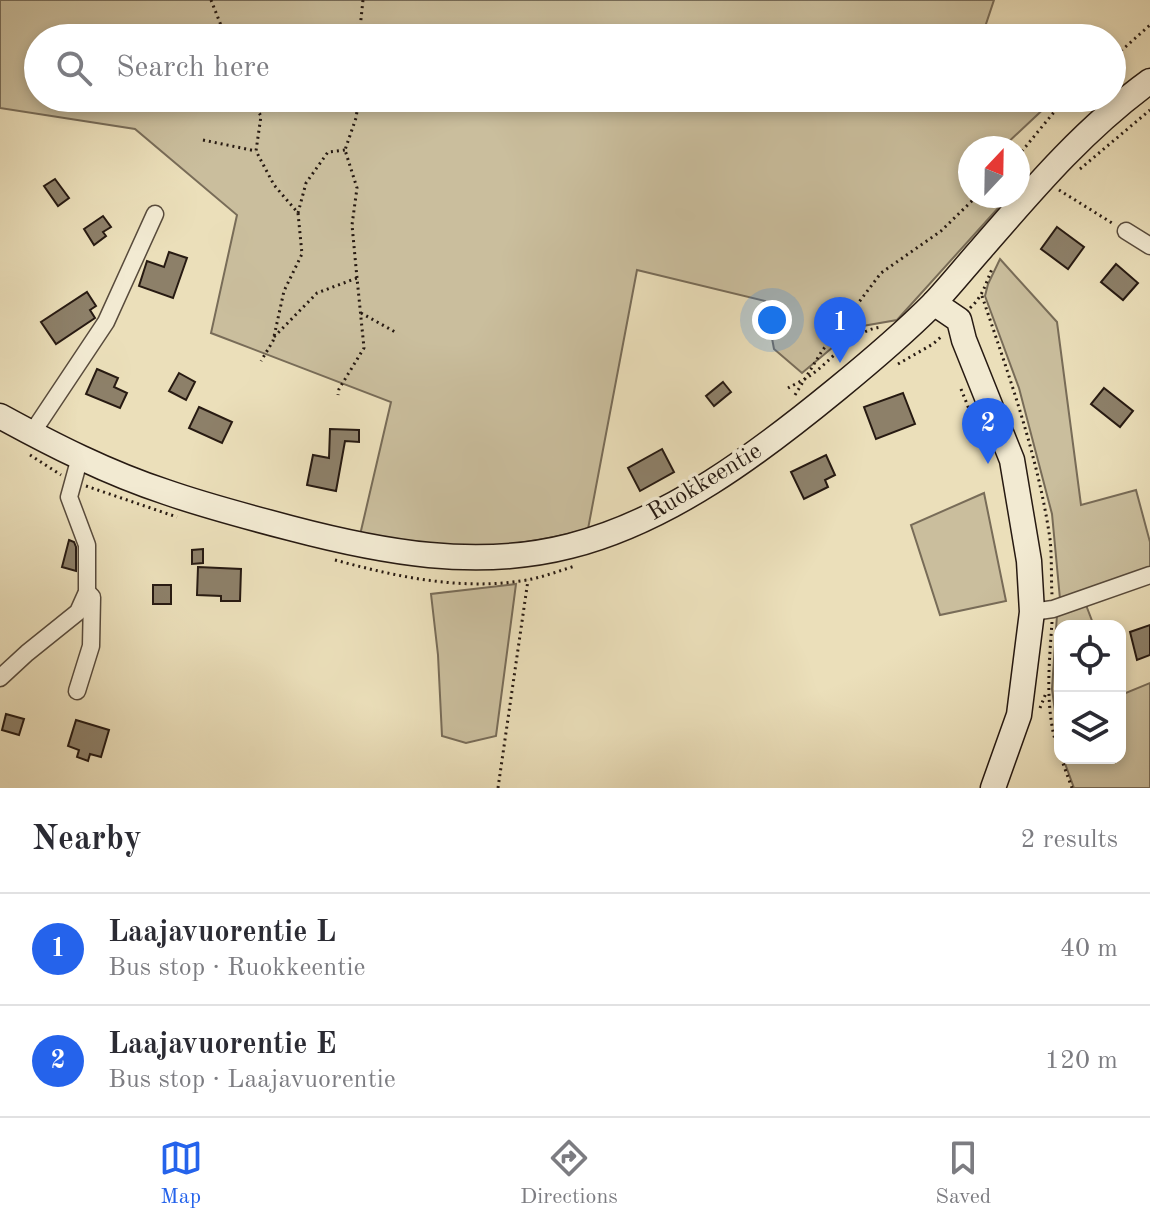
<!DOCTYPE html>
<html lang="en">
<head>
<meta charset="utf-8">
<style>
  :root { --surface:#fff; --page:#f7f7f7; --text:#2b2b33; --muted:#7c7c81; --line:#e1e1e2; --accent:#2563eb }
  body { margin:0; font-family:"Old Standard TT",serif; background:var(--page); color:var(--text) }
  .controls { position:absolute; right:24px; bottom:24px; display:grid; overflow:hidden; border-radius:16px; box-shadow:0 4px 12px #0003 }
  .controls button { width:72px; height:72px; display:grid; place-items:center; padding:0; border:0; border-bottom:2px solid var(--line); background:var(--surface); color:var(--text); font:40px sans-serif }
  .compass { position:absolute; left:958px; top:136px; width:72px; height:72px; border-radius:50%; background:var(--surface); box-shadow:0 4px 12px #0003; rotate:22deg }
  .you { position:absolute; left:772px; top:320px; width:28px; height:28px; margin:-20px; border:6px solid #fff; border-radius:50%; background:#1a73e8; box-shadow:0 0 0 12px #1a73e833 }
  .badge { display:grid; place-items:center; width:52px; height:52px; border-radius:50%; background:var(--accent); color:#fff; font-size:26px; font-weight:700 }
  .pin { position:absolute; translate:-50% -66px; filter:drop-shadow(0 2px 4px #0008) }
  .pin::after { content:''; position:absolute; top:42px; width:28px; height:24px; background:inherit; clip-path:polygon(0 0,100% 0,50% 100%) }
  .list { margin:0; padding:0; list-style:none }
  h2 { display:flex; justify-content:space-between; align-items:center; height:104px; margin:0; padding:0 32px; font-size:34px }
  h2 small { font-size:26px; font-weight:400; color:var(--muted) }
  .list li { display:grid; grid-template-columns:52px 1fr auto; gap:24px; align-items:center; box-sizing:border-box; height:112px; padding:0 32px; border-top:2px solid var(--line) }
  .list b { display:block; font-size:30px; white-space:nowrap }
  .list p { margin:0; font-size:26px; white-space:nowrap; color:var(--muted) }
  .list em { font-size:26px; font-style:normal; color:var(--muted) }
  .icon { flex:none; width:44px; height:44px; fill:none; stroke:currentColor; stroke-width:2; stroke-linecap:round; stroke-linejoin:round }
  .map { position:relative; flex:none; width:1150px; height:788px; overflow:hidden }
  .search { position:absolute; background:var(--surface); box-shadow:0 4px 12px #0003; left:24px; right:24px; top:24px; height:88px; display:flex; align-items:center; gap:20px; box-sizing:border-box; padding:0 28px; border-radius:44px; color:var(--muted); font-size:30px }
  .sheet { height:328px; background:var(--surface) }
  nav { display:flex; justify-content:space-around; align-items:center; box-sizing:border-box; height:112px; border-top:2px solid var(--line); background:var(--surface); font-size:22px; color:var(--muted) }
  nav a { display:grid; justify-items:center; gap:4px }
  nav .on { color:var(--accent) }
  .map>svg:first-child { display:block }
  .green { fill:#cabe9d; stroke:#786c58; stroke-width:2 }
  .building { fill:#8d8069; stroke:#271a12; stroke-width:2 }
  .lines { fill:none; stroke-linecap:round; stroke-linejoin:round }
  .street-casing { stroke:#584b3c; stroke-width:19 }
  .secondary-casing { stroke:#271a12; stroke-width:27 }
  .path { stroke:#271a12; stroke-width:3; stroke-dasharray:2 4; stroke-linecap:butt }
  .street { stroke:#f2ead2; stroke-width:16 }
  .secondary { stroke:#f2ead2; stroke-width:24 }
  .labels { text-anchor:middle; stroke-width:7; stroke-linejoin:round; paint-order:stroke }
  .street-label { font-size:24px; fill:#271a12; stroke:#f2ead2 }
</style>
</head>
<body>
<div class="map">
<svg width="1150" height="788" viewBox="0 0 1150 788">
  <rect width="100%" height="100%" fill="#ebdfba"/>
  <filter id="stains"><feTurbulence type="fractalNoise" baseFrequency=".0025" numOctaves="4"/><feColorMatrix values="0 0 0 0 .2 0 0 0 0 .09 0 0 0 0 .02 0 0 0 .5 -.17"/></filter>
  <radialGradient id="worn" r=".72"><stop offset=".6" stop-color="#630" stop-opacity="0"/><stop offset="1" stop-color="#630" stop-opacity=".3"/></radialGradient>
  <g class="green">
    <path d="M0 0H994L983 33 988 38H38V98H1048L1052 101 1002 148H970V196H1009L897 320 857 327 802 373 774 349 765 301 637 270 588 529C543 541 499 548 453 546 422 546 390 539 360 535L391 402 211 333 237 215 135 129 0 108Z"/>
    <polygon points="1000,259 1057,322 1081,505 1136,490 1150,542 1150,568 1060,599 1052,514 1019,388 985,296 988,284"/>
    <polygon points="984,493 1006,601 940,615 911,525"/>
    <polygon points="516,584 496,736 466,743 442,736 438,655 431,594"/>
    <polygon points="1086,605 1094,626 1060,626 1060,749 1052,689 1057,615"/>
    <polygon points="1150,683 1150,788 1074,788 1063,758 1120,758 1120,693 1121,695"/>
  </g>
  <g class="building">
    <polygon points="55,179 69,198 58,206 44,186"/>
    <polygon points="103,216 111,227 103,232 106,236 94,245 84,229"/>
    <polygon points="1057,227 1084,247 1068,269 1041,249"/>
    <polygon points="169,252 187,258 173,298 139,286 147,261 164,267"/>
    <polygon points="1116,264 1138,283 1123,300 1101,282"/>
    <polygon points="87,292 96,306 90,310 95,318 56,344 41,322"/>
    <polygon points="97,369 118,378 114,387 127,393 120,408 86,394"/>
    <polygon points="179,373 195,382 186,400 169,391"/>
    <polygon points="723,382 731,392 714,406 706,396"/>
    <polygon points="1104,388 1133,411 1120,427 1091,404"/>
    <polygon points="903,393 915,424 876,439 864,407"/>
    <polygon points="199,407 232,422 222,443 189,428"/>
    <polygon points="330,429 359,430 359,442 345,441 336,491 307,485 313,455 329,458"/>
    <polygon points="662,449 674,472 640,491 628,468"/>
    <polygon points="826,455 835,475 825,480 828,487 804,499 791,472"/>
    <polygon points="69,540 74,542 76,547 76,571 62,567"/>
    <polygon points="203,549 203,563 192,564 192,550"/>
    <polygon points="198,567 241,569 240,601 221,601 221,596 197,595"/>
    <rect x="153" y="585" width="18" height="19"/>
    <polygon points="1150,625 1150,655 1137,660 1130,632"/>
    <polygon points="6,714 24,719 19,735 2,730"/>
    <polygon points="76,720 109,730 101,757 90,754 88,761 77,757 79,750 68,746"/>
  </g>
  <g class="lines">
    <defs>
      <g id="street">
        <polyline points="1126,231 1150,246"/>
        <polyline points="32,433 106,322 155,214"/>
        <polyline points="1032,612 1053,609 1150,575"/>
        <polyline points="0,678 27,653 78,612 87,592 87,545 69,497 80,457"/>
        <polyline points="77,691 91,646 92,597 87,592"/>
      </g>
      <g id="secondary">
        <polyline points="934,303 959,320 964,340 1012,460 1029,561 1032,612 1019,715 993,788"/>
        <path d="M0 416C53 445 108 473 166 492 206 506 248 517 290 528 381 552 477 570 570 546 669 521 759 453 837 389 870 362 903 334 933 304 950 286 966 266 982 248 1034 188 1085 128 1150 81"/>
      </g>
    </defs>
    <use href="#street" class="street-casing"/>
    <use href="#secondary" class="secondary-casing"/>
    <g class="path">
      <polyline points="211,0 226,38"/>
      <polyline points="359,38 363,0"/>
      <polyline points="1112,59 1150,25"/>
      <polyline points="250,98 261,116 256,151 274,185 298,213 302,254 284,291 273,341 261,361"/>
      <polyline points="203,140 256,151"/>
      <polyline points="1018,156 1059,106 1068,98"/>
      <polyline points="1080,169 1150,110"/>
      <polyline points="1059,190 1112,223"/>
      <polyline points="298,213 306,183 328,152 345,150"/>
      <polyline points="357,278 352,225 357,188 345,150 356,118 359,98"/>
      <path d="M982 296C1009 376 1038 456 1050 539 1052 557 1051 577 1052 595"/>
      <path d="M970 308C984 295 985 284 993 267"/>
      <polyline points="361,313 397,333"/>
      <polyline points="274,337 317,293 357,278 364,348 339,389 338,395"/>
      <polyline points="898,364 933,344 942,336"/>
      <path d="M788 388C795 384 804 380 811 375 834 359 851 331 881 327"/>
      <polyline points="961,389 987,454"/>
      <polyline points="795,395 822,351 881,273 941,231 977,196"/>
      <polyline points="30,455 61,475"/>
      <polyline points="86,486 177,517"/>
      <path d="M335 560C398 577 461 591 527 580 543 577 559 571 575 566"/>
      <path d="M1052 622C1049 667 1044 713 1060 756"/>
      <polyline points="1040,708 1046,693"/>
      <polyline points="1061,758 1072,788"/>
      <polyline points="498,788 528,580"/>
    </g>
    <use href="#street" class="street"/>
    <use href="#secondary" class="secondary"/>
  </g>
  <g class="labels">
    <g class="street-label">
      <text transform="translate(704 481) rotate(-31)" y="8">Ruokkeentie</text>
    </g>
  </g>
  <rect width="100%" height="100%" filter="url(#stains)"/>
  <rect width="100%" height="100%" fill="url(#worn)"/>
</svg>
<div class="controls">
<button><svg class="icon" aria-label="locate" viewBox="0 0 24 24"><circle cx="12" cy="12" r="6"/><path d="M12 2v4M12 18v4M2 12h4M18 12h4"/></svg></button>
<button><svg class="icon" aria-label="layers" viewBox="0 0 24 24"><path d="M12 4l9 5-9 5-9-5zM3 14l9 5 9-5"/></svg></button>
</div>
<svg class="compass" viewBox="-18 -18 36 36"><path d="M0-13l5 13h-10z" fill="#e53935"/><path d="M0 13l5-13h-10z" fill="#7c7c81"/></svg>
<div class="you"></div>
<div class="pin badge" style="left:840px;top:363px">1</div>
<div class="pin badge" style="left:988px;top:464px">2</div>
<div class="search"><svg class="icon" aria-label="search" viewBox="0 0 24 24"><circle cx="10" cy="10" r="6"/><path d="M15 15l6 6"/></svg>Search here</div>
</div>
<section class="sheet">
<h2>Nearby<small>2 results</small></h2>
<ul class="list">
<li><span class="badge">1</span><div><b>Laajavuorentie L</b><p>Bus stop · Ruokkeentie</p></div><em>40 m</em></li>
<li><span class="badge">2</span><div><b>Laajavuorentie E</b><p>Bus stop · Laajavuorentie</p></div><em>120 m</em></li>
</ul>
</section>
<nav>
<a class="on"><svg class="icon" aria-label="map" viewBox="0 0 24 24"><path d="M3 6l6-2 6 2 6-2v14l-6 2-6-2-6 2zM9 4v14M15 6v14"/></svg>Map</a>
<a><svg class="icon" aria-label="directions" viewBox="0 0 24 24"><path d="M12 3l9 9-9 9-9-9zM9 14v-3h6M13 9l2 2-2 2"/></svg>Directions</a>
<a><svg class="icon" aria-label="saved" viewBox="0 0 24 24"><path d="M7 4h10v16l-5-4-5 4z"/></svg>Saved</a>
</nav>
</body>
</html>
